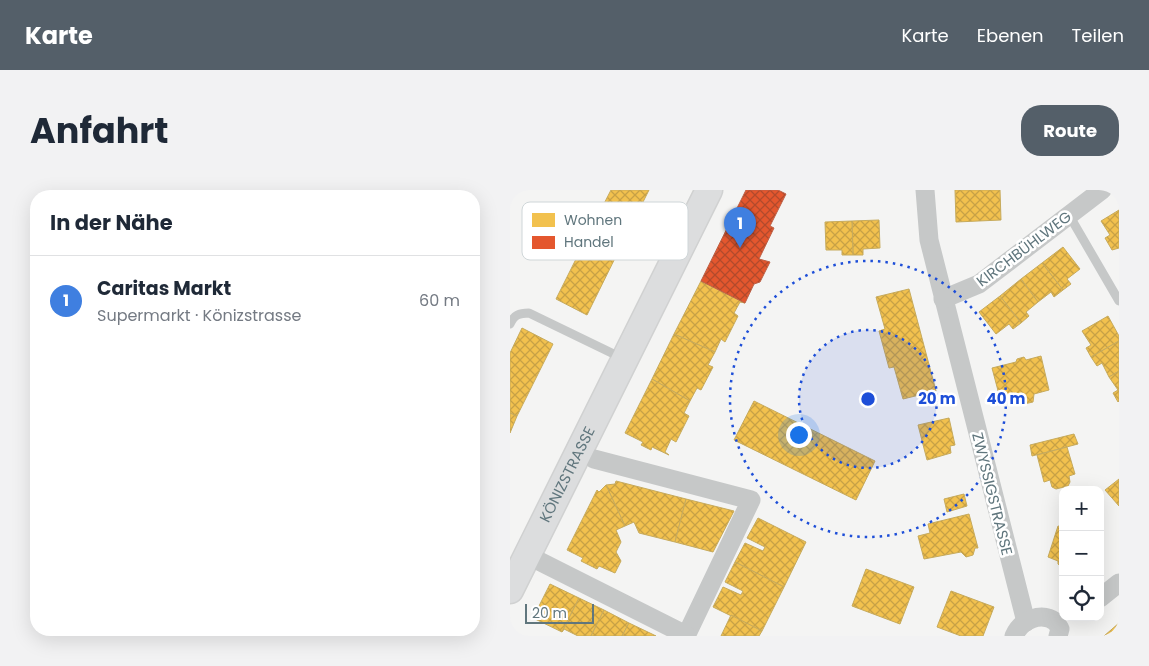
<!DOCTYPE html>
<html lang="de">
<head>
<meta charset="utf-8">
<style>
  :root { --surface:#fff; --page:#f2f2f3; --text:#1f2937; --muted:#747a83; --line:#e0e1e3; --accent:#545f69 }
  body { margin:0; font-family:Poppins,sans-serif; background:var(--page); color:var(--text) }
  .controls { position:absolute; right:15px; bottom:15px; display:grid; overflow:hidden; border-radius:10px; box-shadow:0 5px 20px #0002 }
  .controls button { width:45px; height:45px; display:grid; place-items:center; padding:0; border:0; border-bottom:1px solid var(--line); background:var(--surface); color:var(--text); font:25px sans-serif }
  .scale { position:absolute; left:15px; bottom:12px; width:69px; box-sizing:border-box; padding-left:5px; border:2px solid #60767d; border-top:0; font-size:14px; line-height:18px; white-space:nowrap; color:#60767d; -webkit-text-stroke:4px #fff; paint-order:stroke }
  .you { position:absolute; left:288px; top:244px; width:18px; height:18px; margin:-12px; border:4px solid #fff; border-radius:50%; background:#1a73e8; box-shadow:0 0 0 8px #1a73e833 }
  .badge { display:grid; place-items:center; width:32px; height:32px; border-radius:50%; background:var(--accent); color:#fff; font-size:16px; font-weight:700 }
  .pin { position:absolute; translate:-50% -41px; filter:drop-shadow(0 1px 2px #0008) }
  .pin::after { content:''; position:absolute; top:26px; width:18px; height:15px; background:inherit; clip-path:polygon(0 0,100% 0,50% 100%) }
  .list { margin:0; padding:0; list-style:none }
  h2 { display:flex; justify-content:space-between; align-items:center; height:65px; margin:0; padding:0 20px; font-size:21px }
  h2 small { font-size:16px; font-weight:400; color:var(--muted) }
  .list li { display:grid; grid-template-columns:32px 1fr auto; gap:15px; align-items:center; box-sizing:border-box; height:90px; padding:0 20px; border-top:1px solid var(--line) }
  .list b { display:block; font-size:19px; white-space:nowrap }
  .list p { margin:0; font-size:16px; white-space:nowrap; color:var(--muted) }
  .list em { font-size:16px; font-style:normal; color:var(--muted) }
  .icon { flex:none; width:28px; height:28px; fill:none; stroke:currentColor; stroke-width:2; stroke-linecap:round; stroke-linejoin:round }
  .map { position:relative; flex:none; width:609px; height:446px; overflow:hidden; border-radius:20px }
  header { display:flex; align-items:center; gap:30px; box-sizing:border-box; height:70px; padding:0 25px; background:var(--accent); color:#fff }
  header strong { font-size:24px }
  nav { display:flex; gap:28px; margin-inline-start:auto; font-size:18px }
  .intro { display:flex; align-items:center; justify-content:space-between; box-sizing:border-box; height:120px; padding:0 30px }
  h1 { margin:0; font-size:35px }
  .button { padding:12px 22px; border-radius:20px; background:var(--accent); color:#fff; font-size:18px; font-weight:700 }
  main { display:flex; gap:30px; padding:0 30px }
  aside { flex:1; background:var(--surface); border-radius:20px; box-shadow:0 5px 20px #0002 }
  .map>svg:first-child { display:block }
  .homes { fill:url(#homes-cross-hatch); stroke:#c6aa5c }
  .shops { fill:url(#shops-cross-hatch); stroke:#bc6046 }
  .lines { fill:none; stroke-linecap:round; stroke-linejoin:round }
  .secondary-casing { stroke:#d0d1d1; stroke-width:29 }
  .lane { stroke:#c6c8c8; stroke-width:9 }
  .street { stroke:#c6c8c8; stroke-width:19 }
  .secondary { stroke:#dcddde; stroke-width:26 }
  .ring { fill:none; stroke:#1d4ed8; stroke-width:2.5; stroke-dasharray:2.5 5 }
  .labels { text-anchor:middle; stroke-width:5; stroke-linejoin:round; paint-order:stroke }
  .street-label { font-size:15px; fill:#60767d; stroke:#fff }
  .key { fill:#fff; stroke:#cfd6d8; stroke-width:1 }
  .key-label { font-size:14px; fill:#60767d }
  .centre { fill:#1d4ed8; stroke:#fff; stroke-width:2.5 }
  .ring-label { font-size:15px; text-anchor:middle; font-weight:bold; fill:#1d4ed8; stroke:#fff; stroke-width:5; stroke-linejoin:round; paint-order:stroke }
</style>
</head>
<body>
<header>
<strong>Karte</strong>
<nav><a>Karte</a><a>Ebenen</a><a>Teilen</a></nav>
</header>
<div class="intro"><h1>Anfahrt</h1><a class="button">Route</a></div>
<main>
<aside>
<h2>In der Nähe<small></small></h2>
<ul class="list">
<li><span class="badge" style="background:#3f7fe0">1</span><div><b>Caritas Markt</b><p>Supermarkt · Könizstrasse</p></div><em>60 m</em></li>
</ul>
</aside>
<div class="map">
<svg width="609" height="446" viewBox="0 0 609 446">
  <defs>
    <pattern id="homes-cross-hatch" width="8" height="8" patternUnits="userSpaceOnUse" patternTransform="scale(1.25)"><rect width="8" height="8" fill="#f2c14e"/><path d="M0 0l8 8M0 8l8-8" fill="none" stroke="#c7a146"/></pattern>
    <pattern id="shops-cross-hatch" width="8" height="8" patternUnits="userSpaceOnUse" patternTransform="scale(1.25)"><rect width="8" height="8" fill="#e4572e"/><path d="M0 0l8 8M0 8l8-8" fill="none" stroke="#b24a2c"/></pattern>
  </defs>
  <rect width="100%" height="100%" fill="#f4f4f3"/>
  <g class="homes">
    <polygon points="101,0 139,0 113,52 82,37"/>
    <polygon points="445,0 490,0 491,30 446,32"/>
    <polygon points="609,20 609,58 602,60 595,48 600,45 591,31"/>
    <polygon points="369,30 370,58 353,59 353,65 343,65 342,31"/>
    <polygon points="342,31 343,65 332,65 332,60 316,60 315,32"/>
    <polygon points="82,37 113,52 77,125 46,109"/>
    <polygon points="553,57 570,79 557,89 561,94 553,100 532,73"/>
    <polygon points="532,73 553,100 544,107 541,102 528,112 511,89"/>
    <polygon points="511,89 528,112 516,122 519,126 511,133 490,106"/>
    <polygon points="191,91 235,113 230,112 224,123 228,126 215,152 211,149 205,162 164,144"/>
    <polygon points="399,99 426,201 393,209 384,177 379,178 369,141 375,139 366,107"/>
    <polygon points="490,106 511,133 503,139 499,134 486,144 469,122"/>
    <polygon points="598,126 609,146 609,151 581,167 576,158 581,155 572,141"/>
    <polygon points="12,138 43,154 7,226 0,223 0,163"/>
    <polygon points="164,144 205,162 198,175 203,177 191,200 187,198 180,211 142,189"/>
    <polygon points="609,151 609,181 599,187 592,173 587,176 581,167"/>
    <polygon points="531,166 539,200 524,204 523,212 514,214 509,208 491,212 482,178 506,172 507,169 514,167 516,170"/>
    <polygon points="609,181 609,211 608,212 603,203 608,200 599,187"/>
    <polygon points="142,189 180,211 174,223 179,226 166,252 161,249 155,262 159,265 142,257 141,260 131,255 133,252 115,243"/>
    <polygon points="244,211 365,271 346,310 224,250"/>
    <polygon points="0,223 7,226 0,243"/>
    <polygon points="439,228 445,255 440,256 441,263 417,270 408,235"/>
    <polygon points="564,244 568,254 522,266 520,255"/>
    <polygon points="557,257 565,284 559,286 560,292 558,296 546,299 542,297 540,290 534,292 527,265"/>
    <polygon points="609,289 609,316 595,300"/>
    <polygon points="106,291 176,309 165,352 129,343 124,332 115,336 96,295 105,294"/>
    <polygon points="96,295 115,336 106,340 111,352 106,362 111,371 105,383 89,376 87,379 71,371 73,368 57,360 87,300 89,302"/>
    <polygon points="454,304 457,316 437,322 434,309"/>
    <polygon points="176,309 224,321 203,362 165,352"/>
    <polygon points="459,324 468,358 465,358 463,365 456,367 451,362 414,369 408,346 420,343 418,334"/>
    <polygon points="248,328 296,352 274,397 225,372 235,353 253,361 255,357 237,348"/>
    <polygon points="548,336 553,337 553,378 548,374 548,371 538,367"/>
    <polygon points="225,372 274,397 252,441 203,417 213,397 231,405 233,401 215,392"/>
    <polygon points="356,379 404,397 390,434 342,416"/>
    <polygon points="40,394 69,408 52,442 23,428"/>
    <polygon points="441,401 484,417 473,446 451,446 427,437"/>
    <polygon points="69,408 94,420 81,446 68,446 54,439 52,442"/>
    <polygon points="94,420 119,433 112,446 81,446"/>
    <polygon points="221,425 252,441 249,446 211,446"/>
    <polygon points="119,433 142,444 146,446 112,446"/>
    <polygon points="609,433 609,446 594,446"/>
  </g>
  <polygon class="shops" points="236,0 268,0 276,4 260,36 264,38 249,69 260,72 250,92 244,94 235,113 191,91"/>
  <g class="lines">
    <defs>
      <g id="secondary">
        <path id="s1" d="M0 400 199 0"/>
      </g>
    </defs>
    <use href="#secondary" class="secondary-casing"/>
    <g class="lane">
      <polyline points="559,25 609,111"/>
      <path d="M0 134C4 125 9 123 19 123L112 168"/>
    </g>
    <g class="street">
      <polyline points="415,0 419,50 516,432"/>
      <polyline points="433,109 469,94 592,0"/>
      <polyline points="84,269 241,310 176,446"/>
      <polyline points="17,365 176,445"/>
      <polyline points="590,408 609,393"/>
      <path d="M504 446C511 430 531 421 546 432L550 439 548 446"/>
    </g>
    <use href="#secondary" class="secondary"/>
  </g>
  <circle cx="358" cy="209" r="69" fill="#1d4ed8" fill-opacity=".12"/>
  <g class="ring">
    <circle cx="358" cy="209" r="69"/>
    <circle cx="358" cy="209" r="138"/>
  </g>
  <g class="labels">
    <g class="street-label">
      <text transform="translate(514 59) rotate(-37)" y="5">KIRCHBÜHLWEG</text>
      <text dy="5" stroke="none"><textPath href="#s1" startOffset="129">KÖNIZSTRASSE</textPath></text>
      <text transform="translate(482 304) rotate(76)" y="5">ZWYSSIGSTRASSE</text>
    </g>
  </g>
  <rect x="12" y="12" width="166" height="58" rx="8" class="key"/>
  <rect x="22" y="23" width="23" height="14" fill="#f2c14e"/>
  <rect x="22" y="46" width="23" height="13" fill="#e4572e"/>
  <g class="key-label">
    <text x="54" y="35">Wohnen</text>
    <text x="54" y="57">Handel</text>
  </g>
  <circle cx="358" cy="209" r="8" class="centre"/>
  <g class="ring-label">
    <text x="427" y="214">20 m</text>
    <text x="496" y="214">40 m</text>
  </g>
</svg>
<div class="controls">
<button>+</button>
<button>−</button>
<button><svg class="icon" aria-label="locate" viewBox="0 0 24 24"><circle cx="12" cy="12" r="6"/><path d="M12 2v4M12 18v4M2 12h4M18 12h4"/></svg></button>
</div>
<div class="scale">20 m</div>
<div class="you"></div>
<div class="pin badge" style="left:230px;top:58px;background:#3f7fe0">1</div>
</div>
</main>
</body>
</html>
